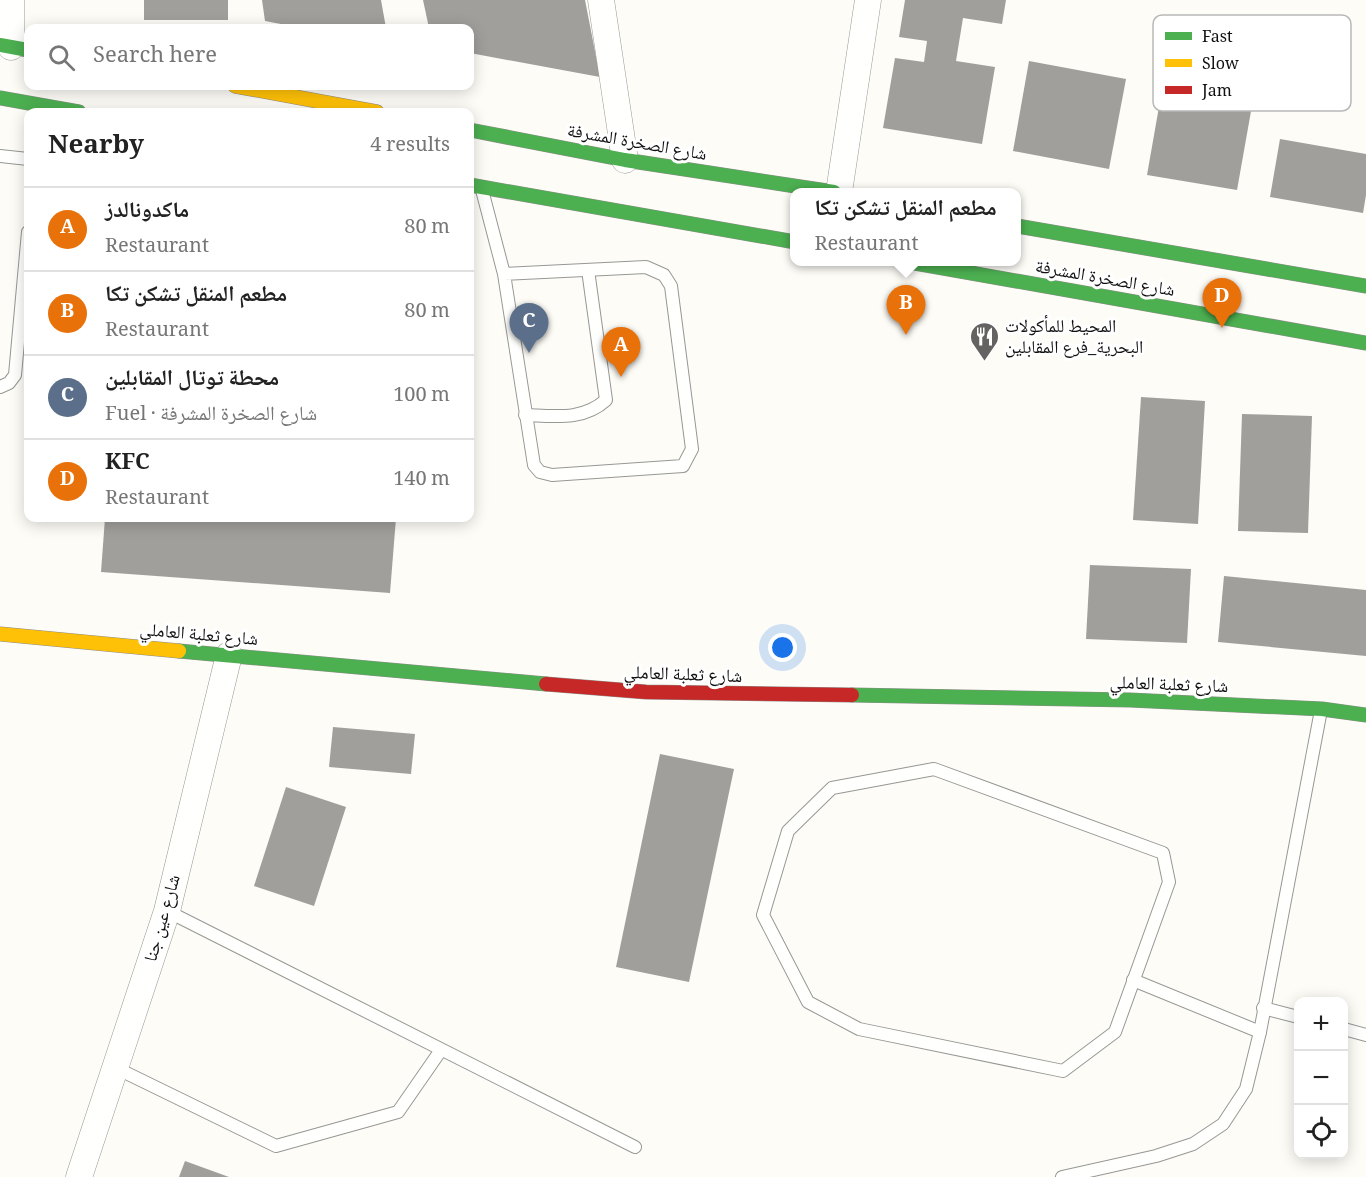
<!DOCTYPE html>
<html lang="en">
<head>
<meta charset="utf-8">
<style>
  :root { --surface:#fff; --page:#f2f2f2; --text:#222; --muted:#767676; --line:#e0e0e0; --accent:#d93025 }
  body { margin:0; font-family:Georgia,"Noto Naskh Arabic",serif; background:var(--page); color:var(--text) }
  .controls { position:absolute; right:18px; bottom:18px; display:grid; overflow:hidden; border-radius:12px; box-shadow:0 3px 15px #0003 }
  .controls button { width:54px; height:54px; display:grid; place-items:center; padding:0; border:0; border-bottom:2px solid var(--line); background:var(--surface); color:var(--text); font:30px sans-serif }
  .you { position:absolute; left:783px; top:648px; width:21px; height:21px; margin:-15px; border:4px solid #fff; border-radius:50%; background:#1a73e8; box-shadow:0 0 0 9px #1a73e833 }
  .badge { display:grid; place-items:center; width:39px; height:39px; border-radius:50%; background:var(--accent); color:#fff; font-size:20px; font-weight:700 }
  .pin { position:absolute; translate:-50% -50px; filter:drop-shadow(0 2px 3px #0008) }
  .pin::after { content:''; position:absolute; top:32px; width:21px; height:18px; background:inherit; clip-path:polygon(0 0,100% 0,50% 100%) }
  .popup { position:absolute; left:790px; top:188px; width:231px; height:78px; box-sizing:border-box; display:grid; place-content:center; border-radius:12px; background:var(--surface); filter:drop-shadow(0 2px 4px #0005); font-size:20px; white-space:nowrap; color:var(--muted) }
  .popup b { font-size:22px; color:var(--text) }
  .popup::after { content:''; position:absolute; left:50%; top:100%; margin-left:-12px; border:12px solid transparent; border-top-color:var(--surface) }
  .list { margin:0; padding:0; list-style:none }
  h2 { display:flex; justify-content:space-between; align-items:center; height:78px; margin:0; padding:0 24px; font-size:26px }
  h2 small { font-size:20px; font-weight:400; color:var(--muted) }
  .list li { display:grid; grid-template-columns:39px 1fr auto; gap:18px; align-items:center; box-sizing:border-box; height:84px; padding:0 24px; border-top:2px solid var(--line) }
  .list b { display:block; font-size:22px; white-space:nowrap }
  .list p { margin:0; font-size:20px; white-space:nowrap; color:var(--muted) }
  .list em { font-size:20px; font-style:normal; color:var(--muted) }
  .icon { flex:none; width:33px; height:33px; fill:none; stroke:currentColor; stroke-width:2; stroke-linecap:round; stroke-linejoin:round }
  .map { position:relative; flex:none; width:1366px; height:1177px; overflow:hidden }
  .search { position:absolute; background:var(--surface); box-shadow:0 3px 15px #0003; left:24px; top:24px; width:450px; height:66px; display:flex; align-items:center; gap:15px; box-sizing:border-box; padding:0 21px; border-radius:12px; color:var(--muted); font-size:22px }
  .panel { position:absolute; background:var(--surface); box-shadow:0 3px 15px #0003; left:24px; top:108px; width:450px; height:414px; border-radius:12px }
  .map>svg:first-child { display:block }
  .building { fill:#a19f9c }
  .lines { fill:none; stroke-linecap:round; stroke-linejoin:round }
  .lane-casing { stroke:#979795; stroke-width:14 }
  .street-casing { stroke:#979795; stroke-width:27 }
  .fast-casing { stroke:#8e8d8b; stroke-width:15 }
  .slow-casing { stroke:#8e8d8b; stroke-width:15 }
  .jam-casing { stroke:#8e8d8b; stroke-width:15 }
  .lane { stroke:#fffffe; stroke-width:12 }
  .street { stroke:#fffffe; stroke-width:26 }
  .fast { stroke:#4caf50; stroke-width:14 }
  .slow { stroke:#ffc107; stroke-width:14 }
  .jam { stroke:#c62828; stroke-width:14 }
  .labels { text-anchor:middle; stroke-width:6; stroke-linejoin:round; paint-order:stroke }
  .street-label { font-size:18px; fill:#111; stroke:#fff }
  .poi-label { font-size:18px; fill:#111; stroke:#fff; text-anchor:start }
  .key { fill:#fff; stroke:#b8b8b8; stroke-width:1.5 }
  .key-label { font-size:16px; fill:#111 }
</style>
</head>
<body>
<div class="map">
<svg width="1366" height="1177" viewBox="0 0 1366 1177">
  <rect width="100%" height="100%" fill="#fdfcf7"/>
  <g class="building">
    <rect x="144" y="0" width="84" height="20"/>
    <polygon points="262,0 381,0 386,28 302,28 265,21"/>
    <polygon points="423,0 585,0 600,77 470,53 470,28 429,28"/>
    <polygon points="905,0 1006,0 1002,24 963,18 956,61 995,67 982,144 883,128 895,58 924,62 927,41 899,37"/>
    <polygon points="1029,61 1126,79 1109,169 1013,151"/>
    <polygon points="1163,84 1253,100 1237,190 1147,175"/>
    <polygon points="1280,139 1366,154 1366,195 1363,213 1270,197"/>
    <polygon points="1141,397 1205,401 1198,524 1133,520"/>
    <polygon points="1242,414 1312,416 1308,533 1238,531"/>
    <polygon points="105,518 396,518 390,593 101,572"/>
    <polygon points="1090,565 1191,569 1187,643 1086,639"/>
    <polygon points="1224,576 1366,590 1366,656 1218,642"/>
    <polygon points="333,727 415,734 411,774 329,767"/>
    <polygon points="660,754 734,769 689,982 616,967"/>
    <polygon points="286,787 346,807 314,906 254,886"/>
    <polygon points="185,1161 229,1177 179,1177"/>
  </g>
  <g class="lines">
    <defs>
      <g id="lane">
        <polyline points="0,156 28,159"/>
        <polyline points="482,190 504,274 534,465 540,472 552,475 683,466 692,449 671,286 664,275 646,267 504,274"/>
        <polyline points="0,387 9,383 15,375 28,232"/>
        <path d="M525 415C554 416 583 421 606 400L588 270"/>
        <polygon points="934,769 1163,853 1169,882 1115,1032 1063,1071 859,1029 808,1002 763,915 788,831 832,788"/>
        <polyline points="167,911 635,1147"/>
        <polyline points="1133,980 1260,1032"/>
        <polyline points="1263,1008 1298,1017"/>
        <polyline points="1344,1029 1366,1035"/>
        <polyline points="114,1067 276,1146 398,1112 441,1050"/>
        <polyline points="1062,1177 1156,1156 1193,1144 1223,1124 1246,1089 1260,1032 1321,710"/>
      </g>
      <g id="street">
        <polyline points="601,0 625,160"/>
        <polyline points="11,47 11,0"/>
        <polyline points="839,192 868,0"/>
        <polyline points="79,1177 167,911 229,655"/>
      </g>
      <g id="fast">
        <polyline points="0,45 28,50"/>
        <polyline points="0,98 79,112"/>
        <polyline points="470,130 625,160 834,192"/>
        <polyline points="470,185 795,242"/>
        <polyline points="1017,226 1366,286"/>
        <polyline points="909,262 1366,343"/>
        <polyline points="179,651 546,684"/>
        <polyline points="852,695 1130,700 1322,709 1366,715"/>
      </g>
      <g id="slow">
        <polyline points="235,86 377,112"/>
        <polyline points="0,634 179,651"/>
      </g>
      <polyline id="jam" points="546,684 646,692 852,695"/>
    </defs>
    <use href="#lane" class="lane-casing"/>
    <use href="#street" class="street-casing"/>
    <use href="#fast" class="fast-casing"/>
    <use href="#slow" class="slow-casing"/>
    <use href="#jam" class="jam-casing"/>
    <use href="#lane" class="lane"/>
    <use href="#street" class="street"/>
    <use href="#fast" class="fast"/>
    <use href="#slow" class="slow"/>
    <use href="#jam" class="jam"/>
  </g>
  <defs>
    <symbol id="restaurant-pin" viewBox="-11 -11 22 30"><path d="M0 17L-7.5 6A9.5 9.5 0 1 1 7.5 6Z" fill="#646362" stroke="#fff"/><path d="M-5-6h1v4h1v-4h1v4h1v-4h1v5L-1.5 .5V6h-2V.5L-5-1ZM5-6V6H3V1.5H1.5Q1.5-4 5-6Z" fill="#fff"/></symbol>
  </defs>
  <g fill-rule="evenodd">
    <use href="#restaurant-pin" x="968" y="320" width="33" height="45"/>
  </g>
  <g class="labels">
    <g class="street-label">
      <text transform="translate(637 142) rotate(10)" y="6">شارع الصخرة المشرفة</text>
      <text transform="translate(1105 278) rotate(10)" y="6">شارع الصخرة المشرفة</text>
      <text transform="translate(199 634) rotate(5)" y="6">شارع ثعلبة العاملي</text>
      <text transform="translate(683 674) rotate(2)" y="6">شارع ثعلبة العاملي</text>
      <text transform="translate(1169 684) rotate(2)" y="6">شارع ثعلبة العاملي</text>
      <text transform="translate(162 918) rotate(-74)" y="6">شارع عين جنا</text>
    </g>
    <g class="poi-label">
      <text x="1005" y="332">المحيط للمأكولات<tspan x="1005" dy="21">البحرية_فرع المقابلين</tspan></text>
    </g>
  </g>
  <rect x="1153" y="15" width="198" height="96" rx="9" class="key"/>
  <rect x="1165" y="32" width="27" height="8" fill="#4caf50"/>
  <rect x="1165" y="59" width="27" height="8" fill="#ffc107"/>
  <rect x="1165" y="86" width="27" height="8" fill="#c62828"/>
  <g class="key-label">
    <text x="1202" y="42">Fast</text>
    <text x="1202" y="69">Slow</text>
    <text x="1202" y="96">Jam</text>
  </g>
</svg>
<div class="controls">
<button>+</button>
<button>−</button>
<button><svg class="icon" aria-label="locate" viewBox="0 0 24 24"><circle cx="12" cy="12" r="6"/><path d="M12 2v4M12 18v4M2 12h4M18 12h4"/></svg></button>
</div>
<div class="you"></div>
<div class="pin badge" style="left:621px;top:377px;background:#e8710a">A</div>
<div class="pin badge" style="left:906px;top:335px;background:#e8710a">B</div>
<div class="popup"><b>مطعم المنقل تشكن تكا</b>Restaurant</div>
<div class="pin badge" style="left:529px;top:353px;background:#5c6f8a">C</div>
<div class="pin badge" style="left:1222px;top:328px;background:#e8710a">D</div>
<div class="search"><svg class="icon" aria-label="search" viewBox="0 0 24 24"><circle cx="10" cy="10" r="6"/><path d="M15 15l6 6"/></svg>Search here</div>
<section class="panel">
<h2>Nearby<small>4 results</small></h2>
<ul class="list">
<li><span class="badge" style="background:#e8710a">A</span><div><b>ماكدونالدز</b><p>Restaurant</p></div><em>80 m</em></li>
<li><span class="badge" style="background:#e8710a">B</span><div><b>مطعم المنقل تشكن تكا</b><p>Restaurant</p></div><em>80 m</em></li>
<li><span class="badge" style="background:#5c6f8a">C</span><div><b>محطة توتال المقابلين</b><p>Fuel · شارع الصخرة المشرفة</p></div><em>100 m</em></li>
<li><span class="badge" style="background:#e8710a">D</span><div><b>KFC</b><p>Restaurant</p></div><em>140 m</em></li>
</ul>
</section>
</div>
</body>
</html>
